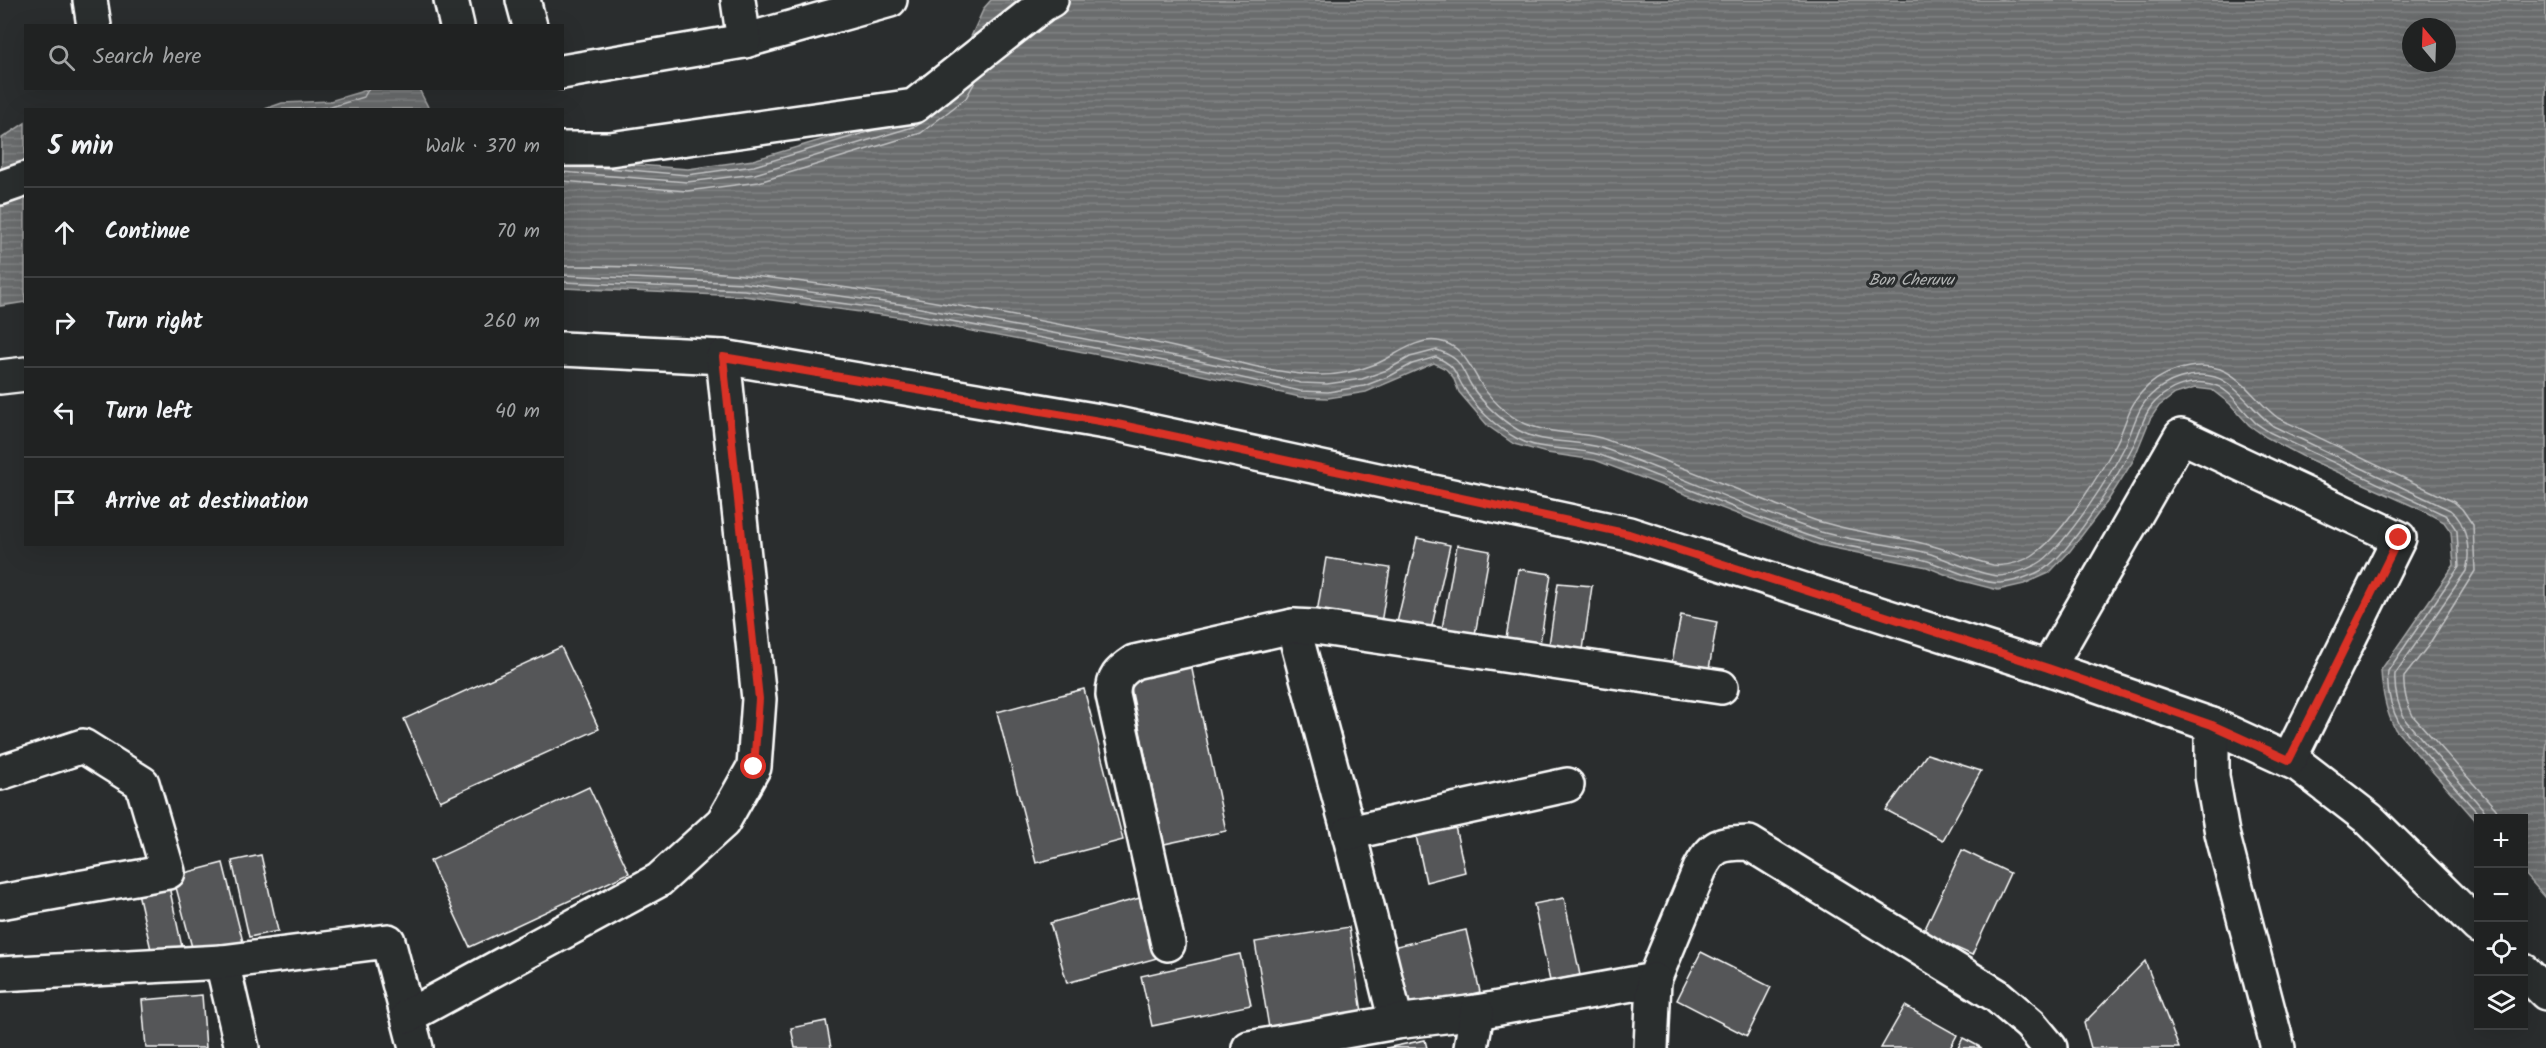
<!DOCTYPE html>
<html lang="en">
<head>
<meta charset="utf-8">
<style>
  :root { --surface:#202222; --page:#2d2f2f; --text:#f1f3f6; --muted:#a2a4a5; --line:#3d3f40 }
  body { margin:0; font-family:Kalam,sans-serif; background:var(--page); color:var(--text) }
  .controls { position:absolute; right:18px; bottom:18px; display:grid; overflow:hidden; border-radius:0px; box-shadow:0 6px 24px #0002 }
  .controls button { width:54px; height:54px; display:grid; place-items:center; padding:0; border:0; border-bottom:2px solid var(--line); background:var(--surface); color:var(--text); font:30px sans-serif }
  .compass { position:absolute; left:2402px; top:18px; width:54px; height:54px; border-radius:50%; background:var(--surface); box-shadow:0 6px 24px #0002; rotate:341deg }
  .stop { position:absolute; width:18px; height:18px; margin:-14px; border:4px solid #d93025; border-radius:50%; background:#fff }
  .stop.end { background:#d93025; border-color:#fff; box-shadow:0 2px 6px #0008 }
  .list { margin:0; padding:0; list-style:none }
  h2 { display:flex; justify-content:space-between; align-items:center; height:78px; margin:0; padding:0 24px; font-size:26px }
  h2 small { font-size:20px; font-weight:400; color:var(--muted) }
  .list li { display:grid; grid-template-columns:39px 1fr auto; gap:18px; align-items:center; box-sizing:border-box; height:90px; padding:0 24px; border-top:2px solid var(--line) }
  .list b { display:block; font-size:22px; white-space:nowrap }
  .list em { font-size:20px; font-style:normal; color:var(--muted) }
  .icon { flex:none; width:33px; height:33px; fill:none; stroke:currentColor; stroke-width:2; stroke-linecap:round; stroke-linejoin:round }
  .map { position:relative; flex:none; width:2546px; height:1048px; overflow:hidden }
  .search { position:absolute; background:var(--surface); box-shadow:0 6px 24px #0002; left:24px; top:24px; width:540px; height:66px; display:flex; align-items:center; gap:15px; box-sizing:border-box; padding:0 21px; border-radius:0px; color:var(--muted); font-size:22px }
  .panel { position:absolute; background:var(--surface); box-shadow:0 6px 24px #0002; left:24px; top:108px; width:540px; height:438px; border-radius:0px }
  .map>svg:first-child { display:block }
  .water { fill:url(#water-rules); stroke:#a6a7a7; stroke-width:1.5; fill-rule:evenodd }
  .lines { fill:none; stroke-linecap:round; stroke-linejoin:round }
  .shore { stroke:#c3c4c5; stroke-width:1.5 }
  .building { fill:#555758; stroke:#fff; stroke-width:1.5 }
  .minor-casing { stroke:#fff; stroke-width:38 }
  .minor { stroke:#2a2d2e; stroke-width:33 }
  .route { stroke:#d93025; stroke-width:8 }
  .labels { text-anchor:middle; stroke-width:6; stroke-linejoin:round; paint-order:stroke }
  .water-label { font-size:16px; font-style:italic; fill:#b4b6b6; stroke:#2a2d2e }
</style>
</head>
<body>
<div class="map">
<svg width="2546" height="1048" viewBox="0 0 2546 1048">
  <defs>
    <pattern id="water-rules" width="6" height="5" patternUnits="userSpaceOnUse" patternTransform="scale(1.5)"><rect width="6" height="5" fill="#6a6c6d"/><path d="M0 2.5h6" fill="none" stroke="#808283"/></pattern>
  </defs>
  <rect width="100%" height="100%" fill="#2a2d2e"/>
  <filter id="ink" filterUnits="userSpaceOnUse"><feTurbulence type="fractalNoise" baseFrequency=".0167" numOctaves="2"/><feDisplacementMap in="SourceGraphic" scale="12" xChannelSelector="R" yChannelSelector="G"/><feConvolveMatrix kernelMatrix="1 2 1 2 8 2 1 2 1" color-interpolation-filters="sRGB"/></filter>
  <g filter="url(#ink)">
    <g class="water">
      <path d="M991 0H2546V898L2524 873V818H2478V823L2395 729C2385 710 2382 691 2381 670L2454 565 2451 532 2444 522 2424 511 2302 456 2266 437 2249 425 2230 404 2212 390 2195 388 2175 394 2159 406 2150 419 2133 461 2107 502 2070 551 2049 573 2024 584 1998 590 1959 580 1927 567 1819 545 1595 460 1547 453 1514 444 1488 426 1459 392 1453 377 1446 369 1434 363 1366 392 1328 398 1300 397 1179 370 897 317 743 296 563 288V159L688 169 753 160 912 113 951 81 984 8ZM2411 27H2447V63H2411Z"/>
      <polygon points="370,89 419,89 429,109 265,109 282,103 330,101"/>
      <polygon points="25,123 25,302 0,306 2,138"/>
    </g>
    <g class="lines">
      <g class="shore">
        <polyline points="281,110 331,107 364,97 369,88"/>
        <polyline points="596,167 687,175 754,166 874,130"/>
        <polyline points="562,172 687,182 755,174 916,126 924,121"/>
        <polyline points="562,181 687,191 759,182 921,133 966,98 976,80"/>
        <path d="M562 266C758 264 950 304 1142 340 1195 350 1248 368 1301 374 1326 377 1353 373 1376 364 1395 356 1417 337 1438 341 1460 344 1468 362 1478 379 1487 396 1508 417 1526 424 1550 434 1577 432 1601 438 1610 441 1620 445 1629 448 1677 464 1724 485 1772 503 1789 510 1807 519 1825 523 1859 533 1895 536 1929 545 1950 550 1970 560 1993 565 2007 567 2026 561 2037 552 2064 532 2100 474 2116 444 2125 427 2128 407 2141 393 2159 372 2193 360 2220 369 2244 378 2258 404 2278 418L2454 502 2462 509 2473 525 2475 571 2428 646 2404 677C2403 690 2407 704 2413 716L2496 809 2500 818"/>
        <path d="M562 275 744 283 899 304 1181 357 1301 383 1327 384 1362 379 1387 370 1410 357 1437 350C1462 359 1459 365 1471 385 1481 402 1501 420 1518 430 1543 445 1576 439 1602 448 1676 473 1747 509 1821 532 1856 542 1895 544 1931 554 1949 560 1979 575 1998 576 2011 576 2032 568 2042 561 2069 540 2109 478 2125 446 2133 430 2136 410 2150 396 2166 380 2192 371 2215 377 2236 383 2255 413 2273 426L2450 510C2467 522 2471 552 2466 571L2395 674C2394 690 2398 706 2406 721L2491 818"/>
        <path d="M562 282 744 290 898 311 1180 364 1300 391 1328 392 1364 386 1390 376 1412 364 1436 357C1458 367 1453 372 1465 390 1476 408 1497 428 1516 438 1541 452 1573 446 1600 455 1674 480 1744 515 1818 539 1853 550 1892 551 1928 561 1946 567 1983 584 2000 583 2014 582 2032 576 2044 569 2071 552 2118 476 2133 446 2141 432 2143 413 2156 401 2170 387 2191 379 2211 384 2230 388 2240 408 2253 420 2257 425 2264 428 2269 432L2447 516 2457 531 2459 567 2388 671C2386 690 2391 708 2400 725L2482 818"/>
      </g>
    </g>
    <g class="building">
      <polygon points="1417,538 1450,545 1429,639 1395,631"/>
      <polygon points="1457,545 1490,551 1474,640 1441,634"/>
      <polygon points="1326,558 1390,568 1381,623 1317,613"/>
      <polygon points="1518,569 1551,574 1540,644 1506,638"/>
      <polygon points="1558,583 1592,586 1582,657 1548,652"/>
      <polygon points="1681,615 1717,622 1709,669 1672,662"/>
      <polygon points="561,647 599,729 440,801 404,719"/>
      <polygon points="1190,660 1226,831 1164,844 1128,674"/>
      <polygon points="1084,689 1123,840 1036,863 997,712"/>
      <polygon points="1927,754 1981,771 1943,840 1886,810"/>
      <polygon points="589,787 629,873 470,947 430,861"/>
      <polygon points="1454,822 1465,872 1426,882 1415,831"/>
      <polygon points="1962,850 2010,873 1972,955 1923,933"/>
      <polygon points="261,855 278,931 249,937 232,861"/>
      <polygon points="223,863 243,942 194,955 173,876"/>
      <polygon points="167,877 182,947 152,954 136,884"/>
      <polygon points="1147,896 1164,956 1067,983 1050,923"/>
      <polygon points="1564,898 1580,975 1550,981 1534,904"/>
      <polygon points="1349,927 1363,1019 1270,1034 1255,942"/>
      <polygon points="1466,930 1480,992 1401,1010 1388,948"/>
      <polygon points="1701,952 1771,987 1747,1036 1677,1000"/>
      <polygon points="1240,954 1251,1005 1152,1026 1141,976"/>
      <polygon points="2145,961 2179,1048 2091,1048 2084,1023"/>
      <polygon points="202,995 206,1048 146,1048 142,1000"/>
      <polygon points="1905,1006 1957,1035 1950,1048 1881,1048"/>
      <polygon points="826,1021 831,1048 795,1048 791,1028"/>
      <polygon points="1963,1038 1982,1048 1958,1048"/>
      <polygon points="1425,1040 1427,1048 1386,1048"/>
    </g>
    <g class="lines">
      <defs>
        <g id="minor">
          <polyline points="90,0 94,26"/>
          <polyline points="451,0 457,26"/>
          <polyline points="523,0 530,26"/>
          <polyline points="744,41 890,0"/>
          <polyline points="562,72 744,41 738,0"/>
          <polyline points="562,149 610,149 914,106 1042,5 1051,0"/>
          <polyline points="0,188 26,179"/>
          <polyline points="562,349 723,357 1117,424 1629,534 2048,668 2212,725 2299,765 2369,819 2478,926"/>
          <polyline points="0,377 26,374"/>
          <polyline points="1293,626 1349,833 1396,1022"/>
          <polyline points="2048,668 2181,436 2399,538 2289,760"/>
          <polyline points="2212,725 2212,776 2222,833 2278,1048"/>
          <polyline points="0,773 83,746 142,783 168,872 0,902"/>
          <polyline points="1349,833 1567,785"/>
          <path d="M1168 944 1113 695C1113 678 1119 672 1134 662L1293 626 1315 627 1721 687"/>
          <polyline points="222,962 242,1048"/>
          <polyline points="2524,971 2546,993"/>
          <polyline points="0,974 222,962 388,941 416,1048"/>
          <polyline points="408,1016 659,880 723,822 754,767 759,699 723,357"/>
          <path d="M1249 1048 1396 1022 1477 1012 1654 980 1700 869C1714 843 1721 844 1749 843L1996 995 2030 1024 2050 1048"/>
          <polyline points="1471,1048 1477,1012"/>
          <polyline points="1651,1048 1654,980"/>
        </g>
      </defs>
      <use href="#minor" class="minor-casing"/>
      <use href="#minor" class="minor"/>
    </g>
  </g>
  <g class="lines" filter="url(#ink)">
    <polyline class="route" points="754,767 759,699 723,357 1117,424 1629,534 2048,668 2212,725 2289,760 2399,538"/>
  </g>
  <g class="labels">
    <g class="water-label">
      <text x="1911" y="285">Bon Cheruvu</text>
    </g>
  </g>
</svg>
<div class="controls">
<button>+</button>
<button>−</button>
<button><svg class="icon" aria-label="locate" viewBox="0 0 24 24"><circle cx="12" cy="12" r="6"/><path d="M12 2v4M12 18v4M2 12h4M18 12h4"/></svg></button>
<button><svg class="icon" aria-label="layers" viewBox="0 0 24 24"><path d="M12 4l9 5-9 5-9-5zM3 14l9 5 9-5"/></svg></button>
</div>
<svg class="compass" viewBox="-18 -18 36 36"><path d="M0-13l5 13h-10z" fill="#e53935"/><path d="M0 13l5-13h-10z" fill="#a2a4a5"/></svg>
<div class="stop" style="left:754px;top:767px"></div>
<div class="stop end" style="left:2399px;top:538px"></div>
<div class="search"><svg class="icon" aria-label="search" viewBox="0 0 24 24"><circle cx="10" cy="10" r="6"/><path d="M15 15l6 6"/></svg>Search here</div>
<section class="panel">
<h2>5 min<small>Walk · 370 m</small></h2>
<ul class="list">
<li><svg class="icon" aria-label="ahead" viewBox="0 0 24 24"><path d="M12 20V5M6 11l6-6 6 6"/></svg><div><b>Continue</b></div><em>70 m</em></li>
<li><svg class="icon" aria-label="right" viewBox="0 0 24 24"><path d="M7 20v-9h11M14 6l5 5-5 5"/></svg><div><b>Turn right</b></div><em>260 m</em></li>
<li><svg class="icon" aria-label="left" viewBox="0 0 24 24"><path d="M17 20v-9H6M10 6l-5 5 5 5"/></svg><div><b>Turn left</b></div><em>40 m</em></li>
<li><svg class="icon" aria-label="arrive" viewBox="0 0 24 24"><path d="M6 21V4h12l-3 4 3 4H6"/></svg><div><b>Arrive at destination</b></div></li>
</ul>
</section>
</div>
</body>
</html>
